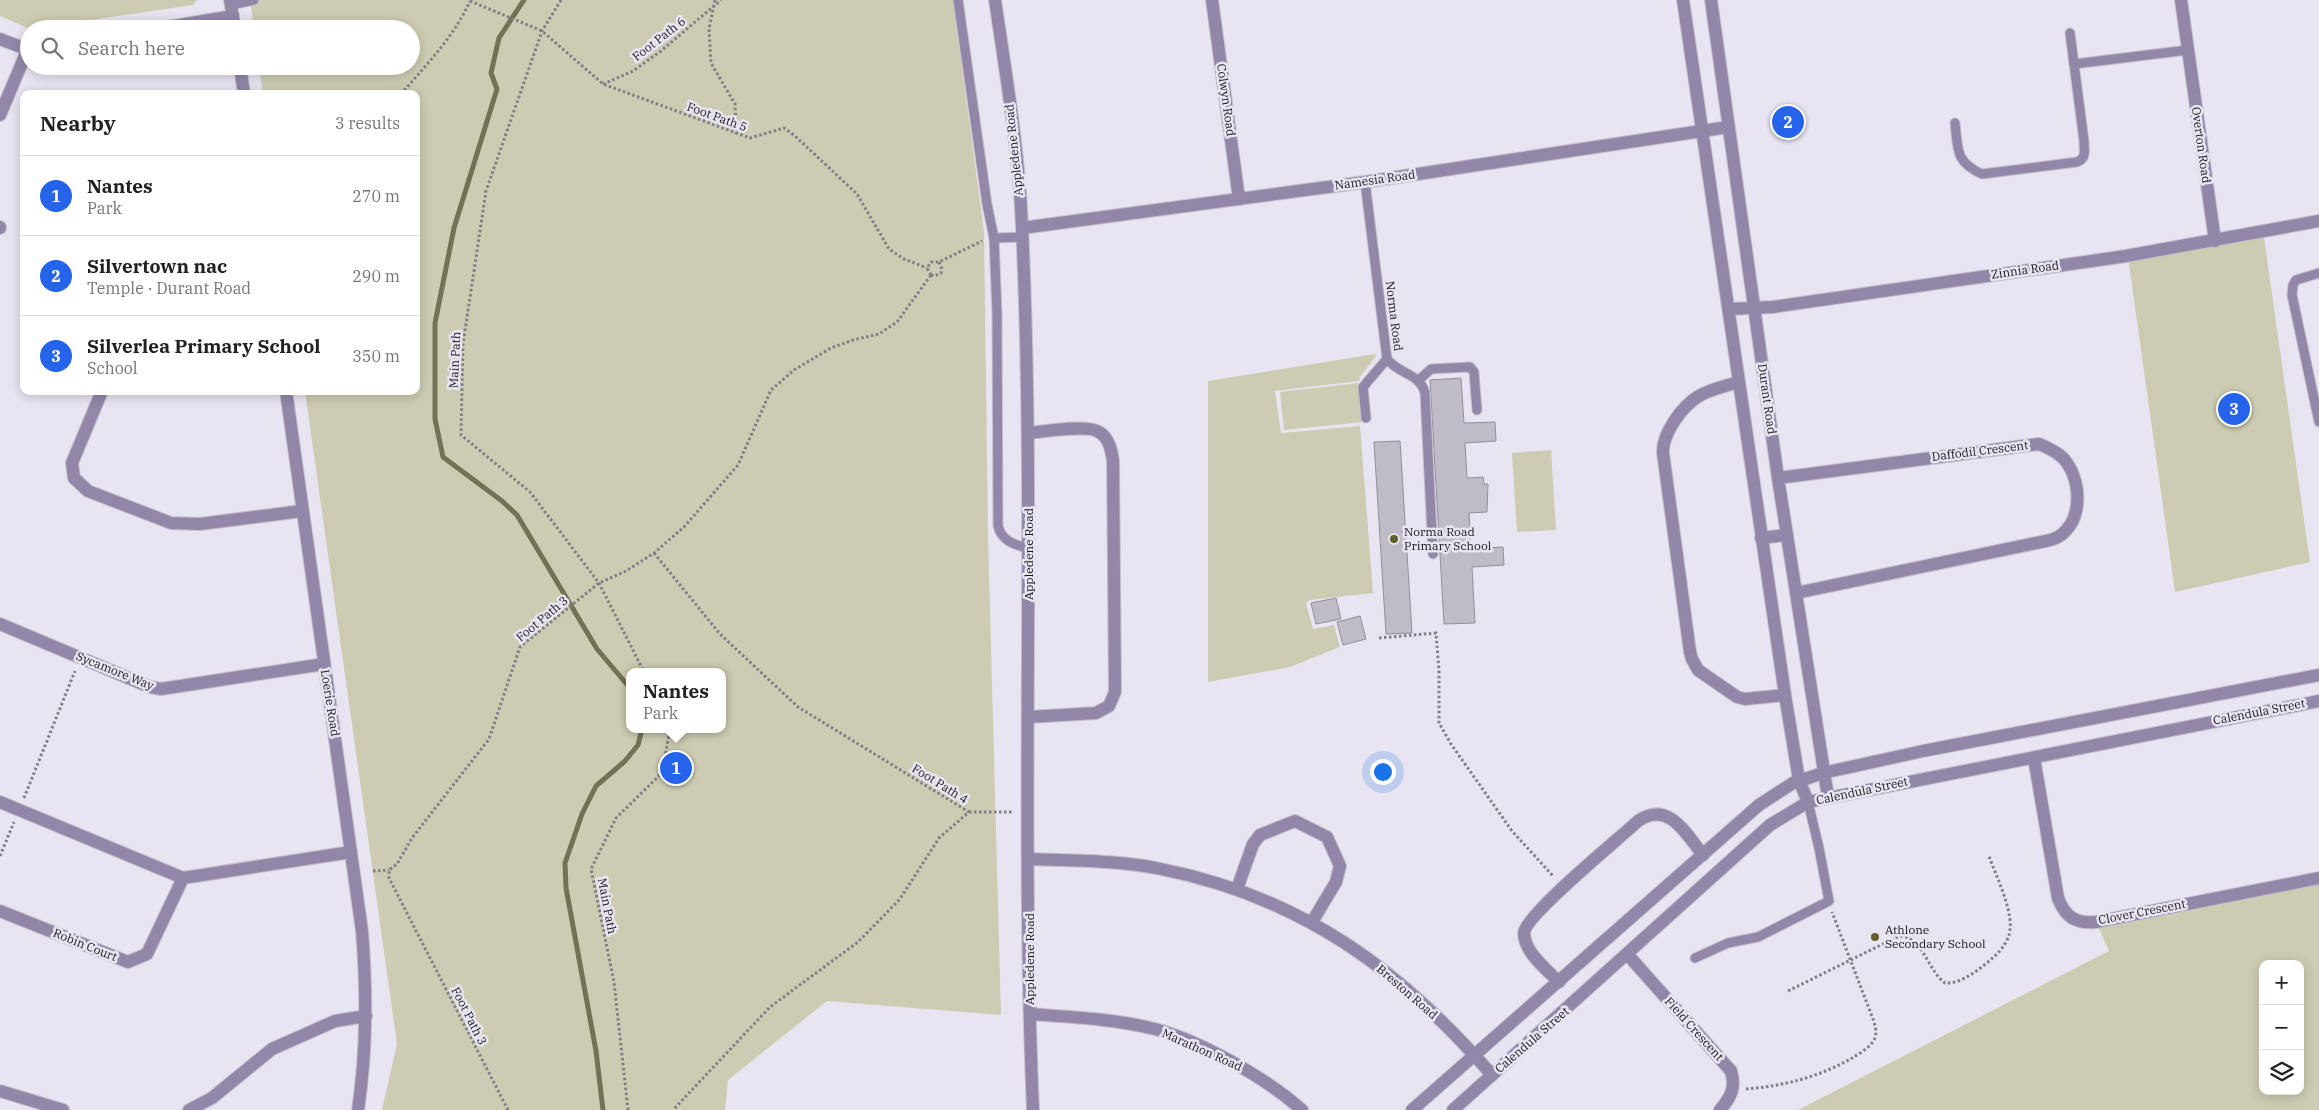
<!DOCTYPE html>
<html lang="en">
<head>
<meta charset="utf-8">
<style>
  :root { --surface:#fff; --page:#f2f2f2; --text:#202124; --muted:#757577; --line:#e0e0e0; --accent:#2563eb }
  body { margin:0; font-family:"IBM Plex Serif",serif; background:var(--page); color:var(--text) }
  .controls { position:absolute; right:15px; bottom:15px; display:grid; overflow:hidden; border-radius:10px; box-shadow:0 2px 12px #0003 }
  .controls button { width:45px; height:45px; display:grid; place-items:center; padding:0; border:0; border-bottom:1px solid var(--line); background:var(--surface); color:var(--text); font:25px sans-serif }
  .you { position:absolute; left:1382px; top:771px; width:18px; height:18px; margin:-12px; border:4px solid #fff; border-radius:50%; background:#1a73e8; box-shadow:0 0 0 8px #1a73e833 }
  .badge { display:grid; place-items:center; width:32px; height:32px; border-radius:50%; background:var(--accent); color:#fff; font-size:16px; font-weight:700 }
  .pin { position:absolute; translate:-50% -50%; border:2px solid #fff; box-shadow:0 1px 5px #0006 }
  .popup { position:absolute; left:626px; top:668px; width:100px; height:65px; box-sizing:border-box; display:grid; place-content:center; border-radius:10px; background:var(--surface); filter:drop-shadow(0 1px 4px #0005); font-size:16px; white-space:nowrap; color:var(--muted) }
  .popup b { font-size:19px; color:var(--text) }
  .popup::after { content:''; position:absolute; left:50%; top:100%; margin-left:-10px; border:10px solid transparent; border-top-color:var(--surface) }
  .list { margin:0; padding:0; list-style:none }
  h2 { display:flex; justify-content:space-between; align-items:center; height:65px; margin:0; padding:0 20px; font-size:21px }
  h2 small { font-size:16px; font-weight:400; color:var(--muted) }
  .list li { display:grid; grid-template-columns:32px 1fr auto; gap:15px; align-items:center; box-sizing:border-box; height:80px; padding:0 20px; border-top:1px solid var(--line) }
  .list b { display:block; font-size:19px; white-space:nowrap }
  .list p { margin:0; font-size:16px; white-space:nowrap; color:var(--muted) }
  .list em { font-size:16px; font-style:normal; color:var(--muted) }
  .icon { flex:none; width:28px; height:28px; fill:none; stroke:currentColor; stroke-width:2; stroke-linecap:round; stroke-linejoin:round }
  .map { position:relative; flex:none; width:2319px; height:1110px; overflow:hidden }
  .search { position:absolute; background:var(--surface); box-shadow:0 2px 12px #0003; left:20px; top:20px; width:400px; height:55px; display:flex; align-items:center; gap:12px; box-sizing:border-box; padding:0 18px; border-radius:28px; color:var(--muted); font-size:19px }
  .panel { position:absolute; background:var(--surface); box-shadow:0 2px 12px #0003; left:20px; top:90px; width:400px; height:305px; border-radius:10px }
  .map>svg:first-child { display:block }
  .green { fill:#cdccb2; fill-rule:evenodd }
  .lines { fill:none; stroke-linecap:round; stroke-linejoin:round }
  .stream { stroke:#747256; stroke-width:5 }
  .building { fill:#bfbbc7; stroke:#928f9a }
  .service-casing { stroke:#c3bfcb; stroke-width:11 }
  .minor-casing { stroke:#c3bfcb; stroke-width:14 }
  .tertiary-casing { stroke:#c3bfcb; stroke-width:14 }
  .path { stroke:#817e87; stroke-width:3; stroke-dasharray:2.5 2.5; stroke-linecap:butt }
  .service { stroke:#9387a9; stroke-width:9 }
  .minor { stroke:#9387a9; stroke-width:12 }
  .tertiary { stroke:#9387a9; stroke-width:12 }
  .poi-dot { fill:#615e2a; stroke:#e8e4f1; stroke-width:2 }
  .labels { text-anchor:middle; stroke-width:5; stroke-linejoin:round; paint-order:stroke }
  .street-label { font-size:12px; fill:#1a191d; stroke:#e8e4f1 }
  .poi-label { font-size:12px; fill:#1a191d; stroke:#e8e4f1; text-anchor:start }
</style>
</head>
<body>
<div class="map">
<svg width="2319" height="1110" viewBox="0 0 2319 1110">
  <rect width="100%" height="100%" fill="#e8e4f1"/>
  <g class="green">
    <polygon points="0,0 197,0 193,5 30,29 0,16"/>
    <path d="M250 0H953L984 232 988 536 1001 1015 827 1001 728 1080 725 1110H382L397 1044 305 391H416V94H263L259 66H411V29H254ZM630 672H722V729H630Z"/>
    <polygon points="2263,231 2310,562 2175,592 2128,257"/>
    <polygon points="1375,354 1376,356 1360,377 1359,381 1275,391 1281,433 1360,426 1373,593 1310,600 1306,603 1313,629 1334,625 1340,647 1290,667 1208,682 1208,381"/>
    <polygon points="1358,383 1363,422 1284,430 1280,392"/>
    <polygon points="1551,450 1556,530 1517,532 1512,453"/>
    <path d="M2319 878V1110H1798L2109 951 2096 922ZM2263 964H2300V1091H2263Z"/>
  </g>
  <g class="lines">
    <g class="stream">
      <polyline points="524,0 499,38 491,73 497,89 454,228 435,323 435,419 443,457 502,501 517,515 597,649 630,688"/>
      <polyline points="603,1110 596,1051 566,888 565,863 582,814 596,786 625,761 638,745 642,729"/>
    </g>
  </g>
  <g class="building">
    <polygon points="1461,378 1464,423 1495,422 1496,441 1465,443 1467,478 1483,477 1484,484 1488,484 1487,512 1469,513 1471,549 1503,547 1504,565 1472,567 1475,623 1444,624 1430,380"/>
    <polygon points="1400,441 1412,633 1386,634 1374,442"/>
    <polygon points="1336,598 1341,619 1316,624 1311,603"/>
    <polygon points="1360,616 1366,639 1343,645 1337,622"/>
  </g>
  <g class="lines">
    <defs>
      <g id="service">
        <path d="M958 0 987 204 994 238 997 313 998 526C1002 542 1016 545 1030 549"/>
        <polyline points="231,5 254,0"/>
        <polyline points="2074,64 2188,50"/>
        <path d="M1955 123C1958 149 1955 162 1982 174L2077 162C2087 158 2084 151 2084 141L2070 33"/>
        <path d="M1365 182 1387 359C1398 374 1420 373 1425 393L1433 554"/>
        <polyline points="994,238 1022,237"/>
        <polyline points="2319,273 2296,280 2293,285 2292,295 2319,422"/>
        <polyline points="1419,380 1431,369 1470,367 1474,372 1477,410"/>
        <polyline points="1366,418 1363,387 1387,359"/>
        <polyline points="1695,958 1728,943 1758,937 1829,901 1819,848 1808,802"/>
      </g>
      <g id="minor">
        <polyline points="230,0 235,29"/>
        <path d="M995 0C1006 75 1019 151 1022 227 1036 521 1020 816 1033 1110"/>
        <polyline points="1212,0 1239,199"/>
        <polyline points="2181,0 2215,241"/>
        <polyline points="156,29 233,16"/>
        <polyline points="0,39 29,50"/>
        <polyline points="240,66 244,94"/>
        <polyline points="0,115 27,51"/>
        <polyline points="0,227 0,228"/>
        <polyline points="1022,228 1365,182 1728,127"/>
        <polyline points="1729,309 1773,307 2126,256 2319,221"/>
        <path d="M1739 382C1726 386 1711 389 1699 396 1682 406 1662 434 1663 453L1690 652 1692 659 1698 670 1737 697 1745 699 1785 695"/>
        <polyline points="102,391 72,463 74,478 88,491 171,523 200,524 302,511"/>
        <path d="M286 391 362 931C367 992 367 1050 358 1110"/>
        <path d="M1028 433C1043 432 1087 424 1099 432 1109 438 1111 449 1113 460L1115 692 1109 706 1096 713 1029 717"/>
        <path d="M1778 478 2039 444C2048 448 2056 451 2063 458 2081 478 2084 517 2061 535 2057 538 2051 540 2046 541L1796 593"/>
        <polyline points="0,624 150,687 161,689 324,664"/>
        <path d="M2034 758 2058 898C2065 917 2076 924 2096 922L2319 878"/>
        <polyline points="0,802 183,878 351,852"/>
        <path d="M1029 859C1073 861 1118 860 1161 869 1301 897 1400 969 1492 1075"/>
        <polyline points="1237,889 1253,844 1260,835 1295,821 1327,837 1340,866 1336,882 1312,922"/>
        <polyline points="0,911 128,962 147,954 183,878"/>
        <path d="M1628 955 1731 1071C1736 1088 1731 1097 1720 1110"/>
        <path d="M1559 982C1547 970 1524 952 1524 933 1525 915 1620 838 1638 821 1669 800 1686 834 1703 855"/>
        <path d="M1030 1014C1071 1017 1115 1019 1155 1029 1201 1041 1266 1078 1302 1110"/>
        <polyline points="189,1110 212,1098 272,1049 335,1021 366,1016"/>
      </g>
      <g id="tertiary">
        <polyline points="1683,0 1785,695 1799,780 1808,802"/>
        <polyline points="1711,0 1778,478 1828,797"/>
        <polyline points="1761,538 1787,535"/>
        <polyline points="0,1091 63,1110"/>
        <polyline points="1412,1110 1759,805 1793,783 1823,773 1923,751 2319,675"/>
        <polyline points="1453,1110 1770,825 1808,802 2319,701"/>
      </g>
    </defs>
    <use href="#service" class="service-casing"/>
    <use href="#minor" class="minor-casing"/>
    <use href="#tertiary" class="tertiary-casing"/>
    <g class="path">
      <polyline points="561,0 542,31 486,191 463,344 461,435 530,492 599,583 644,672"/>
      <polyline points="715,0 709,29 711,63 735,104 736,134"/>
      <polyline points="470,1 542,31 603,84 750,138 784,128 794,135 857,194 889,249 904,259 927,268"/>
      <polyline points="603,84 633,71 661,51 721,0"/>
      <path d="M401 94C426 65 454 37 470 1"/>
      <polyline points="931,275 927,268 931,262 939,262 982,241"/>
      <polyline points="931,275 934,276 941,273 942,269 939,262"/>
      <polyline points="654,553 720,634 798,707 969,812 939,838 900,899 858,942 770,1007 673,1110"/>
      <polyline points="1379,638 1436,633 1439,672 1439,723 1451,744 1512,831 1553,876"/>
      <polyline points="24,798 75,671"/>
      <polyline points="969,812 1013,812"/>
      <polyline points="0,856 14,822"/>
      <polyline points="373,871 389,870"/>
      <path d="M1788 991 1899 936C1923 936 1927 970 1945 983 1958 984 1973 974 1983 966 1993 958 2003 950 2008 938 2017 916 1996 877 1989 856"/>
      <path d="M1746 1089C1784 1086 1819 1077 1852 1058 1860 1053 1871 1047 1875 1038 1877 1031 1875 1025 1873 1019L1832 912"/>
      <polyline points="508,1110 389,878 389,870 397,864 412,838 489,739 520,647 599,583 626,571 654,553 684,527 738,465 771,390 794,370 831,348 853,340 879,334 897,322 931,275"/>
      <polyline points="628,1110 614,982 591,869 616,818 662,773 670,729"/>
    </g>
    <use href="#service" class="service"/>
    <use href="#minor" class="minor"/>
    <use href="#tertiary" class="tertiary"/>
  </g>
  <g class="poi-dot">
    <circle cx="1394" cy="539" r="5"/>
    <circle cx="1875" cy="937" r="5"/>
  </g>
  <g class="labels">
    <g class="street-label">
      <text transform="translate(659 39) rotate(-38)" y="4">Foot Path 6</text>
      <text transform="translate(1226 100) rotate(82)" y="4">Colwyn Road</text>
      <text transform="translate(717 117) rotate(20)" y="4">Foot Path 5</text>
      <text transform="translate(2201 145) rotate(82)" y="4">Overton Road</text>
      <text transform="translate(1014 150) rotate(-96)" y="4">Appledene Road</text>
      <text transform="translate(1375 180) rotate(-8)" y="4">Namesia Road</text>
      <text transform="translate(2025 270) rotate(-8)" y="4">Zinnia Road</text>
      <text transform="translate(1394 316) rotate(83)" y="4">Norma Road</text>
      <text transform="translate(455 360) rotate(-87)" y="4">Main Path</text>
      <text transform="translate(1767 399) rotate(82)" y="4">Durant Road</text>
      <text transform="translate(1980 451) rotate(-7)" y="4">Daffodil Crescent</text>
      <text transform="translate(1029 554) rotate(-90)" y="4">Appledene Road</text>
      <text transform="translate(542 619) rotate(-40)" y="4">Foot Path 3</text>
      <text transform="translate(115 671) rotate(22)" y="4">Sycamore Way</text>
      <text transform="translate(330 703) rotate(81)" y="4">Loerie Road</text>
      <text transform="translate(2259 712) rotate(-11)" y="4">Calendula Street</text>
      <text transform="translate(940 784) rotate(32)" y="4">Foot Path 4</text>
      <text transform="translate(1862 791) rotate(-12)" y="4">Calendula Street</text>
      <text transform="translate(607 906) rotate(79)" y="4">Main Path</text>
      <text transform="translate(2142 912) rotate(-11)" y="4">Clover Crescent</text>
      <text transform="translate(85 945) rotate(22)" y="4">Robin Court</text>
      <text transform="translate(1030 959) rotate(-90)" y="4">Appledene Road</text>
      <text transform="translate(1407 992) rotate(41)" y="4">Breston Road</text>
      <text transform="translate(469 1016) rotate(63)" y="4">Foot Path 3</text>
      <text transform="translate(1694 1029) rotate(48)" y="4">Field Crescent</text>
      <text transform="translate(1532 1040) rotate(-41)" y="4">Calendula Street</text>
      <text transform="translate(1202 1050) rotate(24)" y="4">Marathon Road</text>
    </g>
    <g class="poi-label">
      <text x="1404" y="536">Norma Road<tspan x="1404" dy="14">Primary School</tspan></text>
      <text x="1885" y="934">Athlone<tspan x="1885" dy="14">Secondary School</tspan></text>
    </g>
  </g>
</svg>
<div class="controls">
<button>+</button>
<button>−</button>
<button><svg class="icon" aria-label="layers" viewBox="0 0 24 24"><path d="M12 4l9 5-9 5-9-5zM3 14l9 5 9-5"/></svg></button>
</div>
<div class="you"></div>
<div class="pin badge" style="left:676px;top:768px">1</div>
<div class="popup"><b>Nantes</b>Park</div>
<div class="pin badge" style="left:1788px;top:122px">2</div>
<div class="pin badge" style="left:2234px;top:409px">3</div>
<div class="search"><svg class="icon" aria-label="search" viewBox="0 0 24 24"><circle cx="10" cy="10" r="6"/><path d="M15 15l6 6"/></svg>Search here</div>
<section class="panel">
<h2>Nearby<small>3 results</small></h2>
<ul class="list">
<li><span class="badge">1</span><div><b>Nantes</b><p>Park</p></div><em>270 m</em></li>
<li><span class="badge">2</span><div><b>Silvertown nac</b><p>Temple · Durant Road</p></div><em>290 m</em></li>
<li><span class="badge">3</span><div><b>Silverlea Primary School</b><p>School</p></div><em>350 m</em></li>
</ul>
</section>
</div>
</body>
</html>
